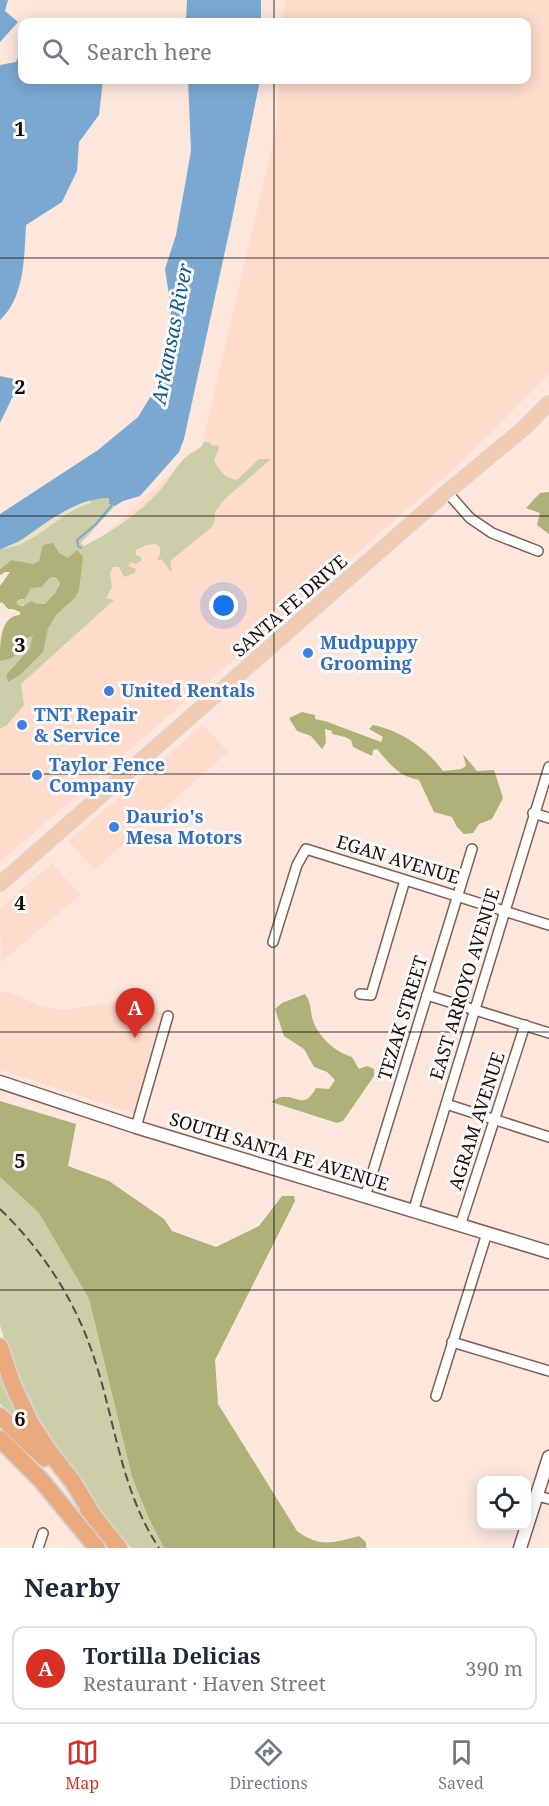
<!DOCTYPE html>
<html lang="en">
<head>
<meta charset="utf-8">
<style>
  :root { --surface:#fff; --page:#f6f6f7; --text:#1f2937; --muted:#747a83; --line:#e0e1e3; --accent:#d93025 }
  body { margin:0; font-family:"Noto Serif",serif; background:var(--page); color:var(--text) }
  .controls { position:absolute; right:18px; bottom:18px; display:grid; overflow:hidden; border-radius:12px; box-shadow:0 3px 15px #0003 }
  .controls button { width:54px; height:54px; display:grid; place-items:center; padding:0; border:0; border-bottom:2px solid var(--line); background:var(--surface); color:var(--text); font:30px sans-serif }
  .you { position:absolute; left:224px; top:606px; width:21px; height:21px; margin:-15px; border:4px solid #fff; border-radius:50%; background:#1a73e8; box-shadow:0 0 0 9px #1a73e833 }
  .badge { display:grid; place-items:center; width:39px; height:39px; border-radius:50%; background:var(--accent); color:#fff; font-size:20px; font-weight:700 }
  .pin { position:absolute; translate:-50% -50px; filter:drop-shadow(0 2px 3px #0008) }
  .pin::after { content:''; position:absolute; top:32px; width:21px; height:18px; background:inherit; clip-path:polygon(0 0,100% 0,50% 100%) }
  .list { margin:0; padding:0; list-style:none }
  h2 { display:flex; justify-content:space-between; align-items:center; height:78px; margin:0; padding:0 24px; font-size:26px }
  h2 small { font-size:20px; font-weight:400; color:var(--muted) }
  .list li { display:grid; grid-template-columns:39px 1fr auto; gap:18px; align-items:center; box-sizing:border-box; height:84px; margin:0 12px 12px; padding:0 12px; border:2px solid var(--line); border-radius:12px }
  .list b { display:block; font-size:22px; white-space:nowrap }
  .list p { margin:0; font-size:20px; white-space:nowrap; color:var(--muted) }
  .list em { font-size:20px; font-style:normal; color:var(--muted) }
  .icon { flex:none; width:33px; height:33px; fill:none; stroke:currentColor; stroke-width:2; stroke-linecap:round; stroke-linejoin:round }
  .map { position:relative; flex:none; width:549px; height:1548px; overflow:hidden }
  .search { position:absolute; background:var(--surface); box-shadow:0 3px 15px #0003; left:18px; right:18px; top:18px; height:66px; display:flex; align-items:center; gap:15px; box-sizing:border-box; padding:0 21px; border-radius:12px; color:var(--muted); font-size:22px }
  .sheet { height:174px; background:var(--surface) }
  nav { display:flex; justify-content:space-around; align-items:center; box-sizing:border-box; height:84px; border-top:2px solid var(--line); background:var(--surface); font-size:16px; color:var(--muted) }
  nav a { display:grid; justify-items:center; gap:3px }
  nav .on { color:var(--accent) }
  .map>svg:first-child { display:block }
  .built { fill:#fedbcb }
  .green { fill:#ccceaa }
  .forest { fill:#aeb178; fill-rule:evenodd }
  .sand { fill:#ede3be }
  .water { fill:#7ba8d1 }
  .lines { fill:none; stroke-linecap:round; stroke-linejoin:round }
  .stream { stroke:#7ba8d1; stroke-width:2 }
  .street-casing { stroke:#7f6052; stroke-width:12 }
  .secondary-casing { stroke:#7f6052; stroke-width:15 }
  .primary-casing { stroke:#d5d3d2; stroke-width:16 }
  .highway-casing { stroke:#d5d3d2; stroke-width:20 }
  .street { stroke:#fff; stroke-width:9 }
  .secondary { stroke:#fff; stroke-width:12 }
  .primary { stroke:#f2ccb2; stroke-width:14 }
  .highway { stroke:#eaaa7e; stroke-width:16 }
  .rail { stroke:#5b4c46; stroke-width:2; stroke-dasharray:9 4.5; stroke-linecap:butt }
  .grid { fill:none; stroke:#180c07; stroke-width:1.5; stroke-opacity:0.55 }
  .shop-dot { fill:#3f7fe0; stroke:#f9faf9; stroke-width:2 }
  .labels { text-anchor:middle; stroke-width:6; stroke-linejoin:round; paint-order:stroke }
  .street-label { font-size:18px; fill:#180c07; stroke:#f9faf9 }
  .shop-label { font-size:18px; font-weight:bold; fill:#366cbe; stroke:#f9faf9; text-anchor:start }
  .water-label { font-size:20px; font-style:italic; fill:#11588c; stroke:#f9faf9 }
  .grid-label { font-size:20px; text-anchor:middle; font-weight:bold; fill:#180c07; stroke:#f9faf9; stroke-width:6; stroke-linejoin:round; paint-order:stroke }
</style>
</head>
<body>
<div class="map">
<svg width="549" height="1548" viewBox="0 0 549 1548">
  <rect width="100%" height="100%" fill="#fde7dd"/>
  <g class="built">
    <polygon points="285,0 549,0 549,374 459,464 0,862 0,702 103,536 202,445 276,129 279,80 526,80 526,22 283,22"/>
    <polygon points="203,725 228,752 94,870 69,841"/>
    <polygon points="52,863 80,895 1,962 0,908 1,908"/>
    <polygon points="0,992 8,992 43,1007 64,1010 125,1001 172,1016 142,1116 0,1070"/>
  </g>
  <g class="green">
    <path d="M204 442H210L212 446 217 445 219 448 214 460C220 471 224 478 237 480L259 459H271L224 500 215 512V520L212 527 170 561 172 573 161 559 157 561 160 554V547L156 544 146 545 136 550V555L141 557V561L136 564 131 562 128 566 136 569 135 573 124 577 119 567H113L110 573 112 587 106 598 114 600 21 684 24 705 7 725 0 729V661C22 655 16 643 34 636L29 649 6 675 9 681 43 652 48 629 56 615 75 598 68 558 59 553 33 565 13 560 0 569V550C8 546 18 547 26 541 46 528 67 509 91 503L90 500 97 498H110L109 504 115 506 81 543 84 546C112 532 141 512 161 489 170 479 177 464 187 456 194 450 200 451 204 442Z"/>
    <polygon points="51,577 57,578 60,582 55,593 45,604 18,605 16,602 25,598 31,588 48,581"/>
    <polygon points="0,1177 39,1213 89,1299 132,1477 149,1519 164,1548 131,1548 48,1442 13,1370 0,1325"/>
    <polygon points="0,1362 23,1422 0,1404"/>
  </g>
  <g class="forest">
    <polygon points="549,492 549,534 537,525 540,513 526,508 540,493"/>
    <path d="M53 543 59 553 68 558 77 550 83 557 79 590 75 598 56 615 48 629 43 652 20 675 8 682 6 675 29 649 33 636 26 639 12 658 0 661C0 643 0 616 20 615V612L13 609H8L2 602 0 603V586L10 572H5L0 575V569L12 560 33 564 39 561 43 545ZM51 577 57 578 60 583 55 593 45 604H37L31 601 23 606 18 605 16 602 21 599H25L31 588 41 587Z"/>
    <path d="M302 712 315 715V719L325 721 381 742 383 737 369 729 373 725C400 730 427 749 443 771L461 769 466 766 463 754 477 771 494 770 503 798 492 819 479 824 473 833 464 834 457 827 452 817 434 812 419 780C398 776 390 764 377 749L373 750 372 756 353 747 351 740 345 737 332 734V731L325 729 326 743 322 749 311 736 297 731 289 718Z"/>
    <path d="M305 994C311 1002 310 1007 312 1017 316 1035 335 1052 352 1057L359 1069 367 1066 374 1069V1076L343 1121 337 1123 271 1102C274 1100 277 1098 280 1097 298 1094 303 1111 316 1088L329 1089 335 1080 327 1072 314 1067 304 1049 284 1036 275 1009 282 1003Z"/>
    <path d="M0 1101 76 1124 68 1166 109 1181 164 1219 172 1231 216 1247 259 1226 282 1196H294L295 1201 215 1360 218 1404 297 1531C320 1548 333 1543 359 1536L366 1542V1548H164L149 1519 132 1477 89 1299 39 1213 0 1177Z"/>
  </g>
  <path class="sand" d="M90 500 91 503C59 511 36 546 3 548 34 535 58 512 90 500Z"/>
  <g class="water">
    <polygon points="0,0 8,0 5,11 18,22 0,42"/>
    <polygon points="187,0 261,0 261,22 186,22"/>
    <path d="M22 46V80H103L99 115 79 142 77 171 62 202 26 225C24 257 25 297 0 320V65L16 62Z"/>
    <path d="M188 80H260L232 219 184 439 179 452 140 496 123 501 115 506 109 504V498C76 498 48 522 21 540 14 544 7 546 0 550V514L98 450 138 417 168 368 171 308 165 269 176 235 191 151Z"/>
    <polygon points="0,376 19,380 21,385 19,391 12,398 0,423"/>
  </g>
  <g class="lines">
    <polyline class="stream" points="81,548 78,546 77,540 96,524 112,505"/>
    <defs>
      <g id="street">
        <polyline points="447,492 470,518 492,533 538,551"/>
        <polyline points="533,813 549,818"/>
        <polyline points="273,942 297,865 306,849 549,925"/>
        <polyline points="360,994 371,995 405,880"/>
        <polyline points="427,995 549,1033"/>
        <polyline points="446,1104 549,1137"/>
        <polyline points="136,1127 168,1016"/>
        <polyline points="365,1197 472,849"/>
        <polyline points="413,1212 549,767"/>
        <polyline points="460,1226 525,1025"/>
        <polyline points="452,1342 549,1371"/>
        <polyline points="436,1396 487,1233"/>
        <polyline points="537,1496 549,1499"/>
        <polyline points="38,1548 43,1533"/>
      </g>
      <g id="secondary">
        <polyline points="0,1082 136,1127 549,1252"/>
        <polyline points="520,1548 549,1457"/>
      </g>
      <polyline id="primary" points="0,884 447,492 524,428 549,403"/>
      <g id="highway">
        <polyline points="0,1347 12,1383 31,1424 48,1450 73,1482 94,1517"/>
        <polyline points="0,1416 44,1458"/>
        <polyline points="0,1439 41,1480 97,1548"/>
        <polyline points="88,1509 119,1548"/>
      </g>
    </defs>
    <use href="#street" class="street-casing"/>
    <use href="#secondary" class="secondary-casing"/>
    <use href="#primary" class="primary-casing"/>
    <use href="#highway" class="highway-casing"/>
    <use href="#street" class="street"/>
    <use href="#secondary" class="secondary"/>
    <use href="#primary" class="primary"/>
    <use href="#highway" class="highway"/>
    <path class="rail" d="M0 1209C41 1249 72 1295 91 1349 115 1415 119 1488 159 1548"/>
  </g>
  <path class="grid" d="M274 0V22M274 80V1548M0 258H549M0 516H549M0 774H549M0 1032H549M0 1290H549"/>
  <g class="shop-dot">
    <circle cx="308" cy="653" r="6"/>
    <circle cx="109" cy="691" r="6"/>
    <circle cx="22" cy="725" r="6"/>
    <circle cx="37" cy="775" r="6"/>
    <circle cx="114" cy="827" r="6"/>
  </g>
  <g class="labels">
    <g class="street-label">
      <text transform="translate(290 606) rotate(-41)" y="6">SANTA FE DRIVE</text>
      <text transform="translate(398 860) rotate(17)" y="6">EGAN AVENUE</text>
      <text transform="translate(465 984) rotate(-73)" y="6">EAST ARROYO AVENUE</text>
      <text transform="translate(403 1018) rotate(-73)" y="6">TEZAK STREET</text>
      <text transform="translate(477 1121) rotate(-72)" y="6">AGRAM AVENUE</text>
      <text transform="translate(279 1152) rotate(17)" y="6">SOUTH SANTA FE AVENUE</text>
    </g>
    <g class="shop-label">
      <text x="320" y="649">Mudpuppy<tspan x="320" dy="21">Grooming</tspan></text>
      <text x="121" y="697">United Rentals</text>
      <text x="34" y="721">TNT Repair<tspan x="34" dy="21">&amp; Service</tspan></text>
      <text x="49" y="771">Taylor Fence<tspan x="49" dy="21">Company</tspan></text>
      <text x="126" y="823">Daurio's<tspan x="126" dy="21">Mesa Motors</tspan></text>
    </g>
    <g class="water-label">
      <text transform="translate(172 334) rotate(-79)" y="7">Arkansas River</text>
    </g>
  </g>
  <g class="grid-label">
    <text x="20" y="136">1</text>
    <text x="20" y="394">2</text>
    <text x="20" y="652">3</text>
    <text x="20" y="910">4</text>
    <text x="20" y="1168">5</text>
    <text x="20" y="1426">6</text>
  </g>
</svg>
<div class="controls">
<button><svg class="icon" aria-label="locate" viewBox="0 0 24 24"><circle cx="12" cy="12" r="6"/><path d="M12 2v4M12 18v4M2 12h4M18 12h4"/></svg></button>
</div>
<div class="you"></div>
<div class="pin badge" style="left:135px;top:1038px">A</div>
<div class="search"><svg class="icon" aria-label="search" viewBox="0 0 24 24"><circle cx="10" cy="10" r="6"/><path d="M15 15l6 6"/></svg>Search here</div>
</div>
<section class="sheet">
<h2>Nearby<small></small></h2>
<ul class="list">
<li><span class="badge">A</span><div><b>Tortilla Delicias</b><p>Restaurant · Haven Street</p></div><em>390 m</em></li>
</ul>
</section>
<nav>
<a class="on"><svg class="icon" aria-label="map" viewBox="0 0 24 24"><path d="M3 6l6-2 6 2 6-2v14l-6 2-6-2-6 2zM9 4v14M15 6v14"/></svg>Map</a>
<a><svg class="icon" aria-label="directions" viewBox="0 0 24 24"><path d="M12 3l9 9-9 9-9-9zM9 14v-3h6M13 9l2 2-2 2"/></svg>Directions</a>
<a><svg class="icon" aria-label="saved" viewBox="0 0 24 24"><path d="M7 4h10v16l-5-4-5 4z"/></svg>Saved</a>
</nav>
</body>
</html>
